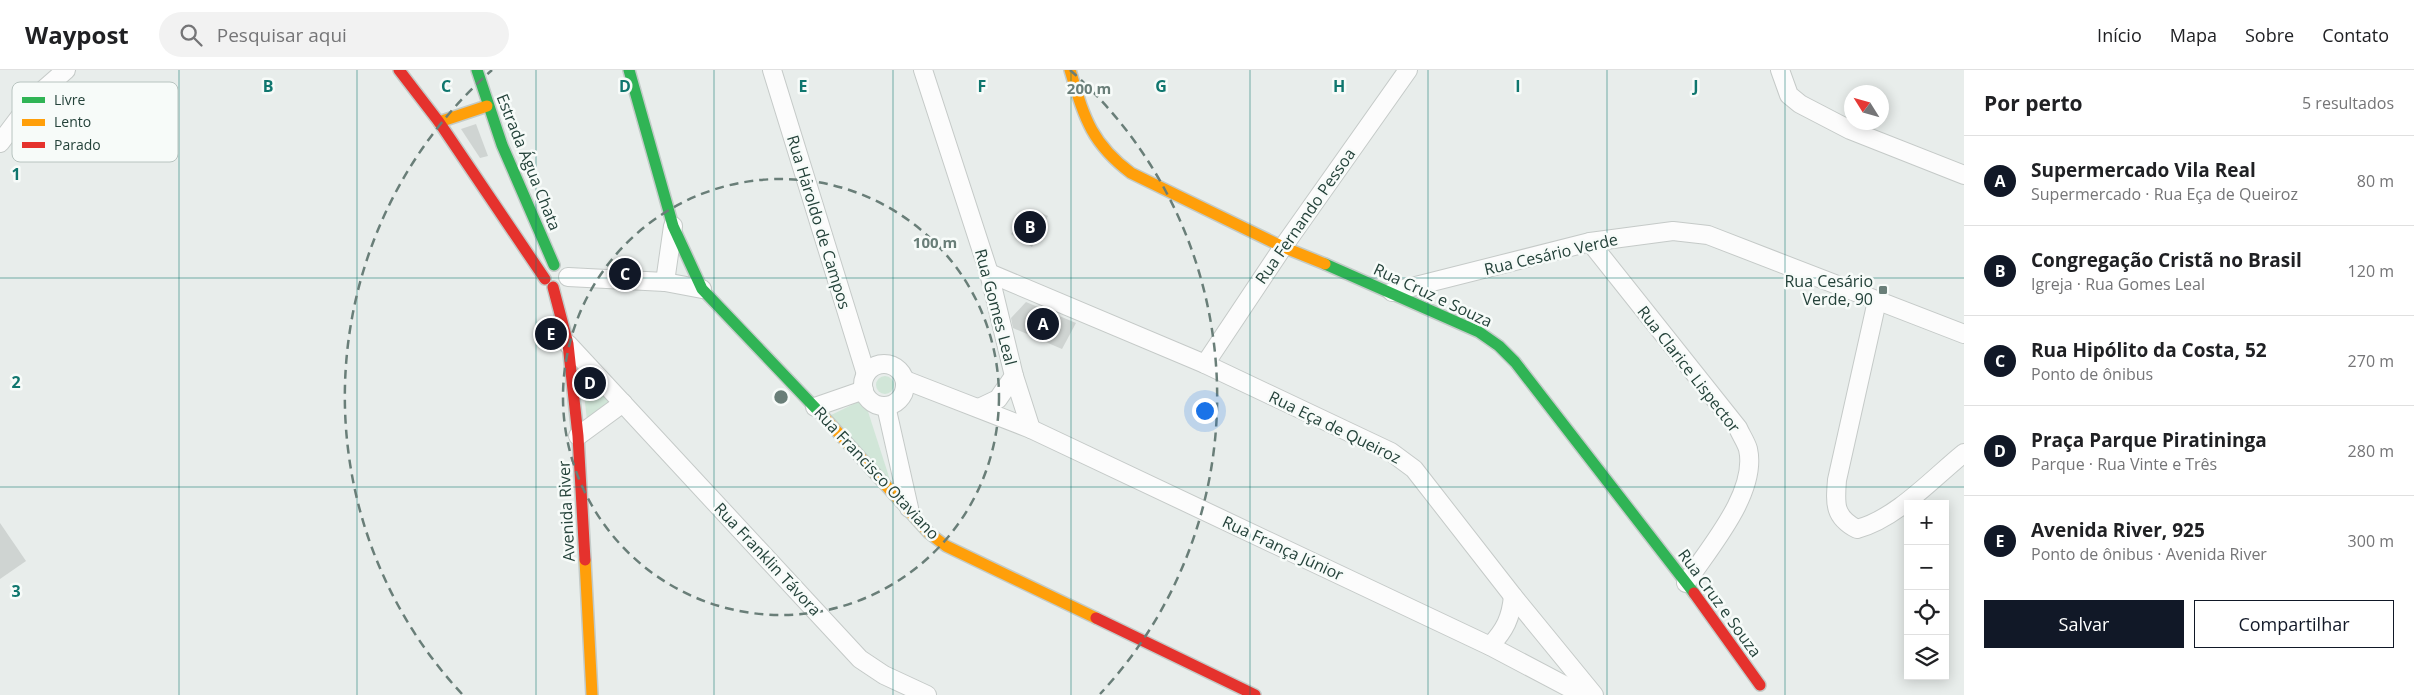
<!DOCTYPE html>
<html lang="pt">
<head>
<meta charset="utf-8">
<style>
  :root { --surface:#fff; --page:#f2f2f2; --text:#202124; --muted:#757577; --line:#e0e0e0; --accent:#111827 }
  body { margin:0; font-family:"Open Sans",sans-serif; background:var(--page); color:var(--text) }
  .controls { position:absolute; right:15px; bottom:15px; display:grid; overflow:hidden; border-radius:0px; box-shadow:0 2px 12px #0003 }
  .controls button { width:45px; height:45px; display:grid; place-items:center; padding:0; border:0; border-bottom:1px solid var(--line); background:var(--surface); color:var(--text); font:25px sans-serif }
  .compass { position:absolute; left:1844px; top:15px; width:45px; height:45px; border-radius:50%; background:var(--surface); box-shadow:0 2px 12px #0003; rotate:307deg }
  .you { position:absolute; left:1204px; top:340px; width:18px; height:18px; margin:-12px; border:4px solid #fff; border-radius:50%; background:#1a73e8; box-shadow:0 0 0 8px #1a73e833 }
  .badge { display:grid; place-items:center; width:32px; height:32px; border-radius:50%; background:var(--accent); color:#fff; font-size:16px; font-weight:700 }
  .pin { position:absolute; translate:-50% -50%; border:2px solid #fff; box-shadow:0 1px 5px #0006 }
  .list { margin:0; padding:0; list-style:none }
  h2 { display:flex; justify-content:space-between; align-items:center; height:65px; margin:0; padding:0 20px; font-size:21px }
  h2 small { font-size:16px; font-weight:400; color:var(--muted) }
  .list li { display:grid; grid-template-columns:32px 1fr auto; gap:15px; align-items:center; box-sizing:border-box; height:90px; padding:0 20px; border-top:1px solid var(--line) }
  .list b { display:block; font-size:19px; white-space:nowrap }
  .list p { margin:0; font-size:16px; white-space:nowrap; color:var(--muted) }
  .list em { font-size:16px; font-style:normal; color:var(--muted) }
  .actions { display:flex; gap:10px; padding:15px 20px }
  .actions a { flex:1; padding:11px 0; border:1px solid var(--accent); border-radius:0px; text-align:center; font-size:18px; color:var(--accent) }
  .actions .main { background:var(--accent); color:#fff }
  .icon { flex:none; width:28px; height:28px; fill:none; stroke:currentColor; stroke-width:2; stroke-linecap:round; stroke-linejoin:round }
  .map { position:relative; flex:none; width:1964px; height:625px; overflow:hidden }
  header { display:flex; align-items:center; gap:30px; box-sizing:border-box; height:70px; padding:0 25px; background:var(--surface); border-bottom:1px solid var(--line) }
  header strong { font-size:24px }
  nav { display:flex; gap:28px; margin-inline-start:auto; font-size:18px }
  .search { width:350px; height:45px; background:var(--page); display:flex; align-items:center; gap:12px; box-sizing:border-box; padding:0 18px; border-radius:28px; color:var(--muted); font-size:19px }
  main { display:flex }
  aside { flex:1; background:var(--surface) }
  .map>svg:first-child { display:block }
  .green { fill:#d1e6d8 }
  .building { fill:#cfd4d2 }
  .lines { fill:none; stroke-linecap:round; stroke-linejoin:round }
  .street-casing { stroke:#c5cac8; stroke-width:20 }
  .fast-casing { stroke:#c3cbc8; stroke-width:14 }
  .slow-casing { stroke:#c3cbc8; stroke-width:14 }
  .jam-casing { stroke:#c3cbc8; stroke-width:14 }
  .street { stroke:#fcfcfc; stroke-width:18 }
  .fast { stroke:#30b455; stroke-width:11 }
  .slow { stroke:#ff9f0a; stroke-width:11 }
  .jam { stroke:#e5322d; stroke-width:11 }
  .grid { fill:none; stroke:#0f766e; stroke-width:1; stroke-opacity:0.55 }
  .ring { fill:none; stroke:#697e78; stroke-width:2.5; stroke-dasharray:9 6 }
  .poi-dot { fill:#697e78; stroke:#f7fbf9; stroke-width:2 }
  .labels { text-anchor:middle; stroke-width:5; stroke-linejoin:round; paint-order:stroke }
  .street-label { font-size:16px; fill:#24423a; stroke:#f7fbf9 }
  .poi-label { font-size:16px; fill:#24423a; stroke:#f7fbf9; text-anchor:end }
  .key { fill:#f7fbf9; stroke:#b8c4c0; stroke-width:1 }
  .key-label { font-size:14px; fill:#24423a }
  .grid-label { font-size:16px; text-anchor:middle; font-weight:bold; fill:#0f766e; stroke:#f7fbf9; stroke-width:5; stroke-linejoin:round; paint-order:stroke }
  .centre { fill:#697e78; stroke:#f7fbf9; stroke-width:2.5 }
  .ring-label { font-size:15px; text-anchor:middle; font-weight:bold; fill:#697e78; stroke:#f7fbf9; stroke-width:5; stroke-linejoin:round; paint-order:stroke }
</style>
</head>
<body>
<header>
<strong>Waypost</strong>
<div class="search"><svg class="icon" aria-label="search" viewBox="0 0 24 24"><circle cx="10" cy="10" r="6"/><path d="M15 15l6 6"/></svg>Pesquisar aqui</div>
<nav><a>Início</a><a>Mapa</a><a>Sobre</a><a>Contato</a></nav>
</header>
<main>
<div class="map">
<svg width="1964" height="625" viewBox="0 0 1964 625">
  <rect width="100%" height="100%" fill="#e8edeb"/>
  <g class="green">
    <polygon points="581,295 612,331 587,351"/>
    <circle cx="885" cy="315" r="9"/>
    <polygon points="864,329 890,410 829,346"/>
  </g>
  <g class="building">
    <polygon points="476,54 488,86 480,88 461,59"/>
    <polygon points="1033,139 1048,146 1032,177 1011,164 1024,150 1017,147"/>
    <polygon points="1026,232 1076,253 1062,279 1013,258 1011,248"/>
    <polygon points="0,453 26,491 0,509"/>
  </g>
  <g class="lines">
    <defs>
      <g id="street">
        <polyline points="772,0 866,304"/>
        <polyline points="923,0 989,203 1014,306 1031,359"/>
        <polyline points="1780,0 1789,25 1800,34 1850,60 1964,105"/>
        <polyline points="0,73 34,28 66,0"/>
        <path d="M1590 172 1738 358C1741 365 1746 372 1748 379 1758 423 1708 479 1686 513"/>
        <polyline points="989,203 1205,294 1391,382 1414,399 1513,526 1594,625"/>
        <polyline points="568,207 665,212 702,219"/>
        <polyline points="665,212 673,156"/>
        <polyline points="1392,222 1590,172 1673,161 1708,165 1964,264"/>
        <path d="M1877 231 1837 410C1835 434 1834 447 1857 459 1896 449 1933 408 1964 383"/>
        <polyline points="568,274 860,589 884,605 927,625"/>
        <circle cx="884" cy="315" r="21"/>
        <polyline points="1205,294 1283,177 1408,0"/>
        <polyline points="905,310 1031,359 1490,576 1583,625"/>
        <polyline points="886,336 909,438"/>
        <polyline points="815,337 864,320"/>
        <polyline points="979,338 998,329 1014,306"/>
        <polyline points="578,366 623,333"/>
        <path d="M1490 576C1505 560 1511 548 1513 526"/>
      </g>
      <g id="fast">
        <polyline points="477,0 502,75 554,195"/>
        <polyline points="629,0 673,156 702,219 823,346"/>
        <polyline points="1325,194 1479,262 1499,276 1515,292 1694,523"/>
      </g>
      <g id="slow">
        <path d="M1070 0C1084 46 1090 72 1131 103L1283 177 1325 194"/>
        <polyline points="439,52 487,36"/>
        <polyline points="823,346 929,463 946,476 1096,548"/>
        <polyline points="585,490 592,625"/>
      </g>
      <g id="jam">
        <polyline points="399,0 439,52 545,209"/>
        <polyline points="553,217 568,274 578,366 585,490"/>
        <polyline points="1694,523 1760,615"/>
        <polyline points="1096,548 1255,625"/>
      </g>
    </defs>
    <use href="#street" class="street-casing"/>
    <use href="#fast" class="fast-casing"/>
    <use href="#slow" class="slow-casing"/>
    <use href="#jam" class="jam-casing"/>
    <use href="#street" class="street"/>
    <use href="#fast" class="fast"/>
    <use href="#slow" class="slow"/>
    <use href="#jam" class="jam"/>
  </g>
  <path class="grid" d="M179 0V625M357 0V625M536 0V625M714 0V625M893 0V625M1071 0V625M1250 0V625M1428 0V625M1607 0V625M1785 0V625M0 208H1964M0 417H1964"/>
  <g class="ring">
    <circle cx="781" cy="327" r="218"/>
    <path d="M462 624A436 436 0 0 1 492 0M1070 0A436 436 0 0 1 1100 624"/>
  </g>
  <rect class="poi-dot" x="1878" y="215" width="10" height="10" rx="2.5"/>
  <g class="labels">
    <g class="street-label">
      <text transform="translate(529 92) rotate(68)" y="6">Estrada Água Chata</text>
      <text transform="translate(1305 146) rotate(-55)" y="6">Rua Fernando Pessoa</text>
      <text transform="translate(819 152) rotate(73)" y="6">Rua Haroldo de Campos</text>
      <text transform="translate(1551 184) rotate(-13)" y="6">Rua Cesário Verde</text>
      <text transform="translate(1433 225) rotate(25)" y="6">Rua Cruz e Souza</text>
      <text transform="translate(996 237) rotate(75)" y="6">Rua Gomes Leal</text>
      <text transform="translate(1689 299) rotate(52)" y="6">Rua Clarice Lispector</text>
      <text transform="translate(1335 357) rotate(26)" y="6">Rua Eça de Queiroz</text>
      <text transform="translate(877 403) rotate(47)" y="6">Rua Francisco Otaviano</text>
      <text transform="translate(566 441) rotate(-93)" y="6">Avenida River</text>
      <text transform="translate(1283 478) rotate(25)" y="6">Rua França Júnior</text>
      <text transform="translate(768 489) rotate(47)" y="6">Rua Franklin Távora</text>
      <text transform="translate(1720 533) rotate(54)" y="6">Rua Cruz e Souza</text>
    </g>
    <g class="poi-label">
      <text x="1873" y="217">Rua Cesário<tspan x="1873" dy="18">Verde, 90</tspan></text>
    </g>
  </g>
  <rect x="12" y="12" width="166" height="80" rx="8" class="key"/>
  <rect x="22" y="27" width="23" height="6" fill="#30b455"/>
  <rect x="22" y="49" width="23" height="7" fill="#ff9f0a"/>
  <rect x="22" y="72" width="23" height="6" fill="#e5322d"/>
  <g class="key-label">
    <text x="54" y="35">Livre</text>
    <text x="54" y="57">Lento</text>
    <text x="54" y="80">Parado</text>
  </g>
  <g class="grid-label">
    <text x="268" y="22">B</text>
    <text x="446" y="22">C</text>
    <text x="625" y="22">D</text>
    <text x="803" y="22">E</text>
    <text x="982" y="22">F</text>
    <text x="1161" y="22">G</text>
    <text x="1339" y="22">H</text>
    <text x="1518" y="22">I</text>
    <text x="1696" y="22">J</text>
    <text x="16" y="110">1</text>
    <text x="16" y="318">2</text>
    <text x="16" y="527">3</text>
  </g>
  <circle cx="781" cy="327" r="8" class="centre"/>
  <g class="ring-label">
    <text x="1089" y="24">200 m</text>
    <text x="935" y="178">100 m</text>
  </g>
</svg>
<div class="controls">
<button>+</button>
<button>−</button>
<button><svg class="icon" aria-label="locate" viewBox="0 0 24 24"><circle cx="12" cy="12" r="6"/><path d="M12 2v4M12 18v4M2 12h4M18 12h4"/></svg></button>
<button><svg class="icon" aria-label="layers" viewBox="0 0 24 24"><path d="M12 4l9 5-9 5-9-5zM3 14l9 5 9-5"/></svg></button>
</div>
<svg class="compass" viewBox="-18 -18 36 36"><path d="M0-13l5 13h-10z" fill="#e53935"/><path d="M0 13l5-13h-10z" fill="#757577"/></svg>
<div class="you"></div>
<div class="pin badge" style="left:1043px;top:254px">A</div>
<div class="pin badge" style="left:1030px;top:157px">B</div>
<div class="pin badge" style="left:625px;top:204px">C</div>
<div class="pin badge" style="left:590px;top:313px">D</div>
<div class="pin badge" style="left:551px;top:264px">E</div>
</div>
<aside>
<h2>Por perto<small>5 resultados</small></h2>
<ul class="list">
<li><span class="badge">A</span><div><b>Supermercado Vila Real</b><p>Supermercado · Rua Eça de Queiroz</p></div><em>80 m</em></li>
<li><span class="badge">B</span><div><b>Congregação Cristã no Brasil</b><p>Igreja · Rua Gomes Leal</p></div><em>120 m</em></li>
<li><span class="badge">C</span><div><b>Rua Hipólito da Costa, 52</b><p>Ponto de ônibus</p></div><em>270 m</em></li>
<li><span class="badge">D</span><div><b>Praça Parque Piratininga</b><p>Parque · Rua Vinte e Três</p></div><em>280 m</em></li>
<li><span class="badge">E</span><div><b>Avenida River, 925</b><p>Ponto de ônibus · Avenida River</p></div><em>300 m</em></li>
</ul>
<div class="actions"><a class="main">Salvar</a><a>Compartilhar</a></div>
</aside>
</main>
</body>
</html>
